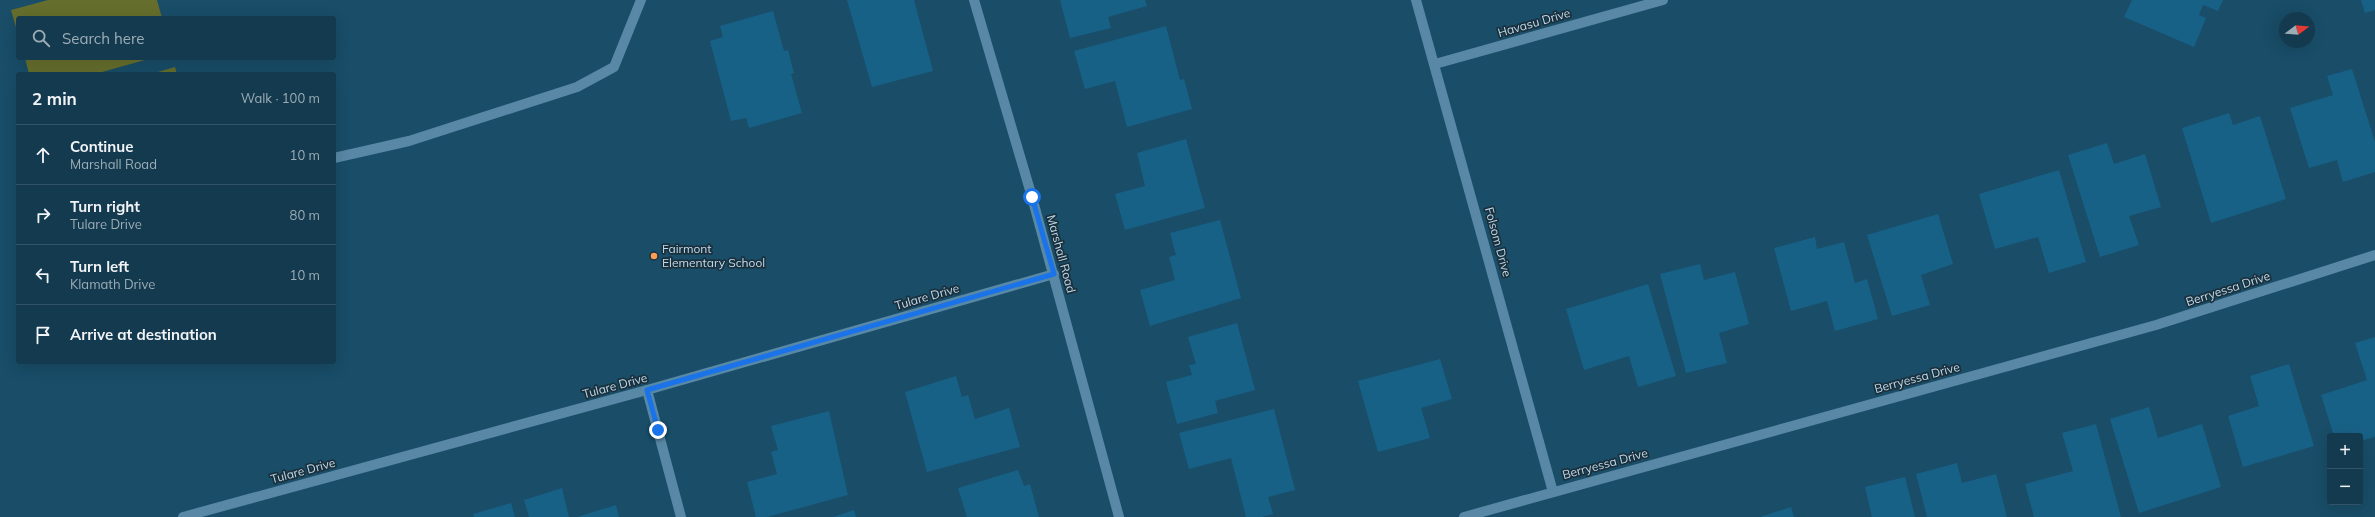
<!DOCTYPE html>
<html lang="en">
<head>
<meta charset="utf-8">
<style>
  :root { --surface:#133a4e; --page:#1c4155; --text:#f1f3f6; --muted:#9dadb6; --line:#325466 }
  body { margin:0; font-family:Mulish,sans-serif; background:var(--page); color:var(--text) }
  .controls { position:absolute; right:12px; bottom:12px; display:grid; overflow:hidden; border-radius:4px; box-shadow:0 4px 16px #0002 }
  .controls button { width:36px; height:36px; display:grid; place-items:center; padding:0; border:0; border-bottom:1px solid var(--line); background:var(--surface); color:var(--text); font:20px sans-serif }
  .compass { position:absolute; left:2279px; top:12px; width:36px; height:36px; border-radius:50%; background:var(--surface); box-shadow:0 4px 16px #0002; rotate:74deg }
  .stop { position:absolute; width:12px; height:12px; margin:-9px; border:3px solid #1a73e8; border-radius:50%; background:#fff }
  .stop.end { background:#1a73e8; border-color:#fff; box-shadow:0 1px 4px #0008 }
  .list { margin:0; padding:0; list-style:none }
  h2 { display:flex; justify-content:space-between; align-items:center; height:52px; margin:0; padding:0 16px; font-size:17px }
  h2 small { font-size:13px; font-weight:400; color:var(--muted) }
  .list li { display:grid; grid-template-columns:26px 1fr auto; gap:12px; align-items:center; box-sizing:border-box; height:60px; padding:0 16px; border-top:1px solid var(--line) }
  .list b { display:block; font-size:15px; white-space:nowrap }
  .list p { margin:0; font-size:13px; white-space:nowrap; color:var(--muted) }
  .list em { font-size:13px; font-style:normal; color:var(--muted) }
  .icon { flex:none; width:22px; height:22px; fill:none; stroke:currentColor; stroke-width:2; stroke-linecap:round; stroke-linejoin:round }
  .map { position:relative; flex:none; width:2375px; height:517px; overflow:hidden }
  .search { position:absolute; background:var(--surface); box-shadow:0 4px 16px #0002; left:16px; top:16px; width:320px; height:44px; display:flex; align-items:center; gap:10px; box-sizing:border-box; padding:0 14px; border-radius:4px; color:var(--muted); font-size:15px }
  .panel { position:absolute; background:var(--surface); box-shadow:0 4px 16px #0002; left:16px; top:72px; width:320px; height:292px; border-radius:4px }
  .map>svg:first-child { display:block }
  .green { fill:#656e2c }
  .building { fill:#186186 }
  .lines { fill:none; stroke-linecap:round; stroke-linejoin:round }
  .minor { stroke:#5888a5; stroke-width:10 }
  .route { stroke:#1a73e8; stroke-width:5 }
  .poi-dot { fill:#fc9d53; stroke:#1b303d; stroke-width:1.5 }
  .labels { text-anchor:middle; stroke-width:3.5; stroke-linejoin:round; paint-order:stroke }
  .street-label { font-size:12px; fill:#c1dbeb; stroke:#1b303d }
  .poi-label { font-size:12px; fill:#c1dbeb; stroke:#1b303d; text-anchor:start }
</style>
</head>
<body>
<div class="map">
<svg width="2375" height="517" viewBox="0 0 2375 517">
  <rect width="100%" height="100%" fill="#194d68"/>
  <g class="green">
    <polygon points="48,0 157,0 162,18 18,18 18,34 11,10"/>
    <polygon points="25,58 152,58 95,74 29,74"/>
    <polygon points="175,67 177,74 151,74"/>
  </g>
  <g class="building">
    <polygon points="847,0 914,0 933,71 872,87"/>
    <polygon points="1060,0 1145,0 1147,6 1108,17 1111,28 1070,38"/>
    <polygon points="2132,0 2223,0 2218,11 2203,5 2199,15 2206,18 2194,47 2124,17"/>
    <polygon points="2361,0 2375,0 2375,10 2365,13"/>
    <polygon points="773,11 784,51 788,50 794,73 791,74 802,113 749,128 746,118 731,121 710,41 723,37 720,26"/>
    <polygon points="1166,26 1180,80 1184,79 1192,109 1127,127 1115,81 1085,89 1074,51"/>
    <polygon points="2352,69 2375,142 2375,172 2343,182 2337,160 2309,168 2290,108 2333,95 2327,76"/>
    <polygon points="2229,113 2233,125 2260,116 2286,199 2211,223 2182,128"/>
    <polygon points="1186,139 1205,208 1125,230 1115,194 1145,186 1137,153"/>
    <polygon points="2107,143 2114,164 2145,154 2161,207 2129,216 2139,245 2100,257 2068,155"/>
    <polygon points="2059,170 2086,262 2049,273 2038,237 1995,249 1979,194"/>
    <polygon points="1938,214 1953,264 1921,275 1930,305 1892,316 1867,235"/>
    <polygon points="1220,220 1241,298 1150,326 1140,290 1175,280 1169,257 1176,255 1170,233"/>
    <polygon points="1815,237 1817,249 1844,242 1855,283 1867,279 1878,319 1835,331 1827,301 1791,311 1774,248"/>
    <polygon points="1700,264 1704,280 1735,272 1749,324 1719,333 1727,363 1686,373 1660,274"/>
    <polygon points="1648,284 1676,376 1638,387 1629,356 1584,370 1566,309"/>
    <polygon points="1237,323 1255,390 1215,401 1218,413 1177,424 1166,382 1192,375 1189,365 1196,364 1188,337"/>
    <polygon points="2375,337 2375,437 2360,441 2360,436 2334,436 2321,395 2367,380 2355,343"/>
    <polygon points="1440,359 1452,399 1421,408 1430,438 1378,452 1358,381"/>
    <polygon points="2289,364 2314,446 2243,467 2228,416 2259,406 2250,376"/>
    <polygon points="956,376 962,397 968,395 975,419 1009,408 1020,447 927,472 905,392"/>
    <polygon points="2149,407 2158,438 2202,424 2221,487 2139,513 2110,419"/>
    <polygon points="1274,409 1295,490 1268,497 1273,514 1262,517 1246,517 1231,458 1189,469 1179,433"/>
    <polygon points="829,411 848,495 767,517 756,517 747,482 777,474 771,452 778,450 771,426"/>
    <polygon points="2096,424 2121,517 2034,517 2025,484 2073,471 2062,433"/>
    <polygon points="1957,463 1962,483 1996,474 2007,517 1927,517 1916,474"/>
    <polygon points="1018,470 1024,486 1030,484 1039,517 967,517 958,488"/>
    <polygon points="1905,477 1915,517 1872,517 1865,487"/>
    <polygon points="562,488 569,517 529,517 524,500"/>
    <polygon points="511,503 515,517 474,517 473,514"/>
    <polygon points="616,505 619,517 577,517"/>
    <polygon points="1791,507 1794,517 1760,517"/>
    <polygon points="854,510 856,517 833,517"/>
  </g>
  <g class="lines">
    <g class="minor">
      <polyline points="974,0 1032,197 1119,517"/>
      <polyline points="1416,0 1553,492"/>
      <polyline points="1435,64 1663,0"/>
      <polyline points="334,158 409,141 577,87 614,67 641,0"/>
      <polyline points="647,390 681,517"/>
      <polyline points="183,517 647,390 1054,274"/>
      <polyline points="1464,517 2156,325 2375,255"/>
    </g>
  </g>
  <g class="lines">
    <polyline class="route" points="658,430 647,390 1054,274 1032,197"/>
  </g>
  <circle class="poi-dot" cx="654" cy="256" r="4"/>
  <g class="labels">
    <g class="street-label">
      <text transform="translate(1534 23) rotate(-16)" y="4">Havasu Drive</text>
      <text transform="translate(1498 242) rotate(75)" y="4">Folsom Drive</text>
      <text transform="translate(1061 254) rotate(75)" y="4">Marshall Road</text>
      <text transform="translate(2228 289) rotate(-18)" y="4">Berryessa Drive</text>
      <text transform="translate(927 297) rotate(-16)" y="4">Tulare Drive</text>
      <text transform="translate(1917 378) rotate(-15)" y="4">Berryessa Drive</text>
      <text transform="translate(615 386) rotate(-15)" y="4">Tulare Drive</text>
      <text transform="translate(1605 464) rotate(-15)" y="4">Berryessa Drive</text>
      <text transform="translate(303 471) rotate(-15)" y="4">Tulare Drive</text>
    </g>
    <g class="poi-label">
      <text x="662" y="253">Fairmont<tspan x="662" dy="14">Elementary School</tspan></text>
    </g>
  </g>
</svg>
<div class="controls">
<button>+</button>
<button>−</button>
</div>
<svg class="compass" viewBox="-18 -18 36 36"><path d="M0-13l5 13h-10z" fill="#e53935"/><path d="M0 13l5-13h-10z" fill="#9dadb6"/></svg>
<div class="stop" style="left:1032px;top:197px"></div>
<div class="stop end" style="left:658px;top:430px"></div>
<div class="search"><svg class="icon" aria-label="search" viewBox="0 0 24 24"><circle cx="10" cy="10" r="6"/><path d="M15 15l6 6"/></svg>Search here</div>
<section class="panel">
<h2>2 min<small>Walk · 100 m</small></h2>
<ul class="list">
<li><svg class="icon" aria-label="ahead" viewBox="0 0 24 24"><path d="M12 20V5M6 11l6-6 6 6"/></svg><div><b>Continue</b><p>Marshall Road</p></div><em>10 m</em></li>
<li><svg class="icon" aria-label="right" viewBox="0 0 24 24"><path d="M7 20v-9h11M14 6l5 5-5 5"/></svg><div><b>Turn right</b><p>Tulare Drive</p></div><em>80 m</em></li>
<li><svg class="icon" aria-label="left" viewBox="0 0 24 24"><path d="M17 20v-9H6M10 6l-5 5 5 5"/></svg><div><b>Turn left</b><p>Klamath Drive</p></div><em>10 m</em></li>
<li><svg class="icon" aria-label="arrive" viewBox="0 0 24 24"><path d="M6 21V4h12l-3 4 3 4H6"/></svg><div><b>Arrive at destination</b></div></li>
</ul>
</section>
</div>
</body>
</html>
